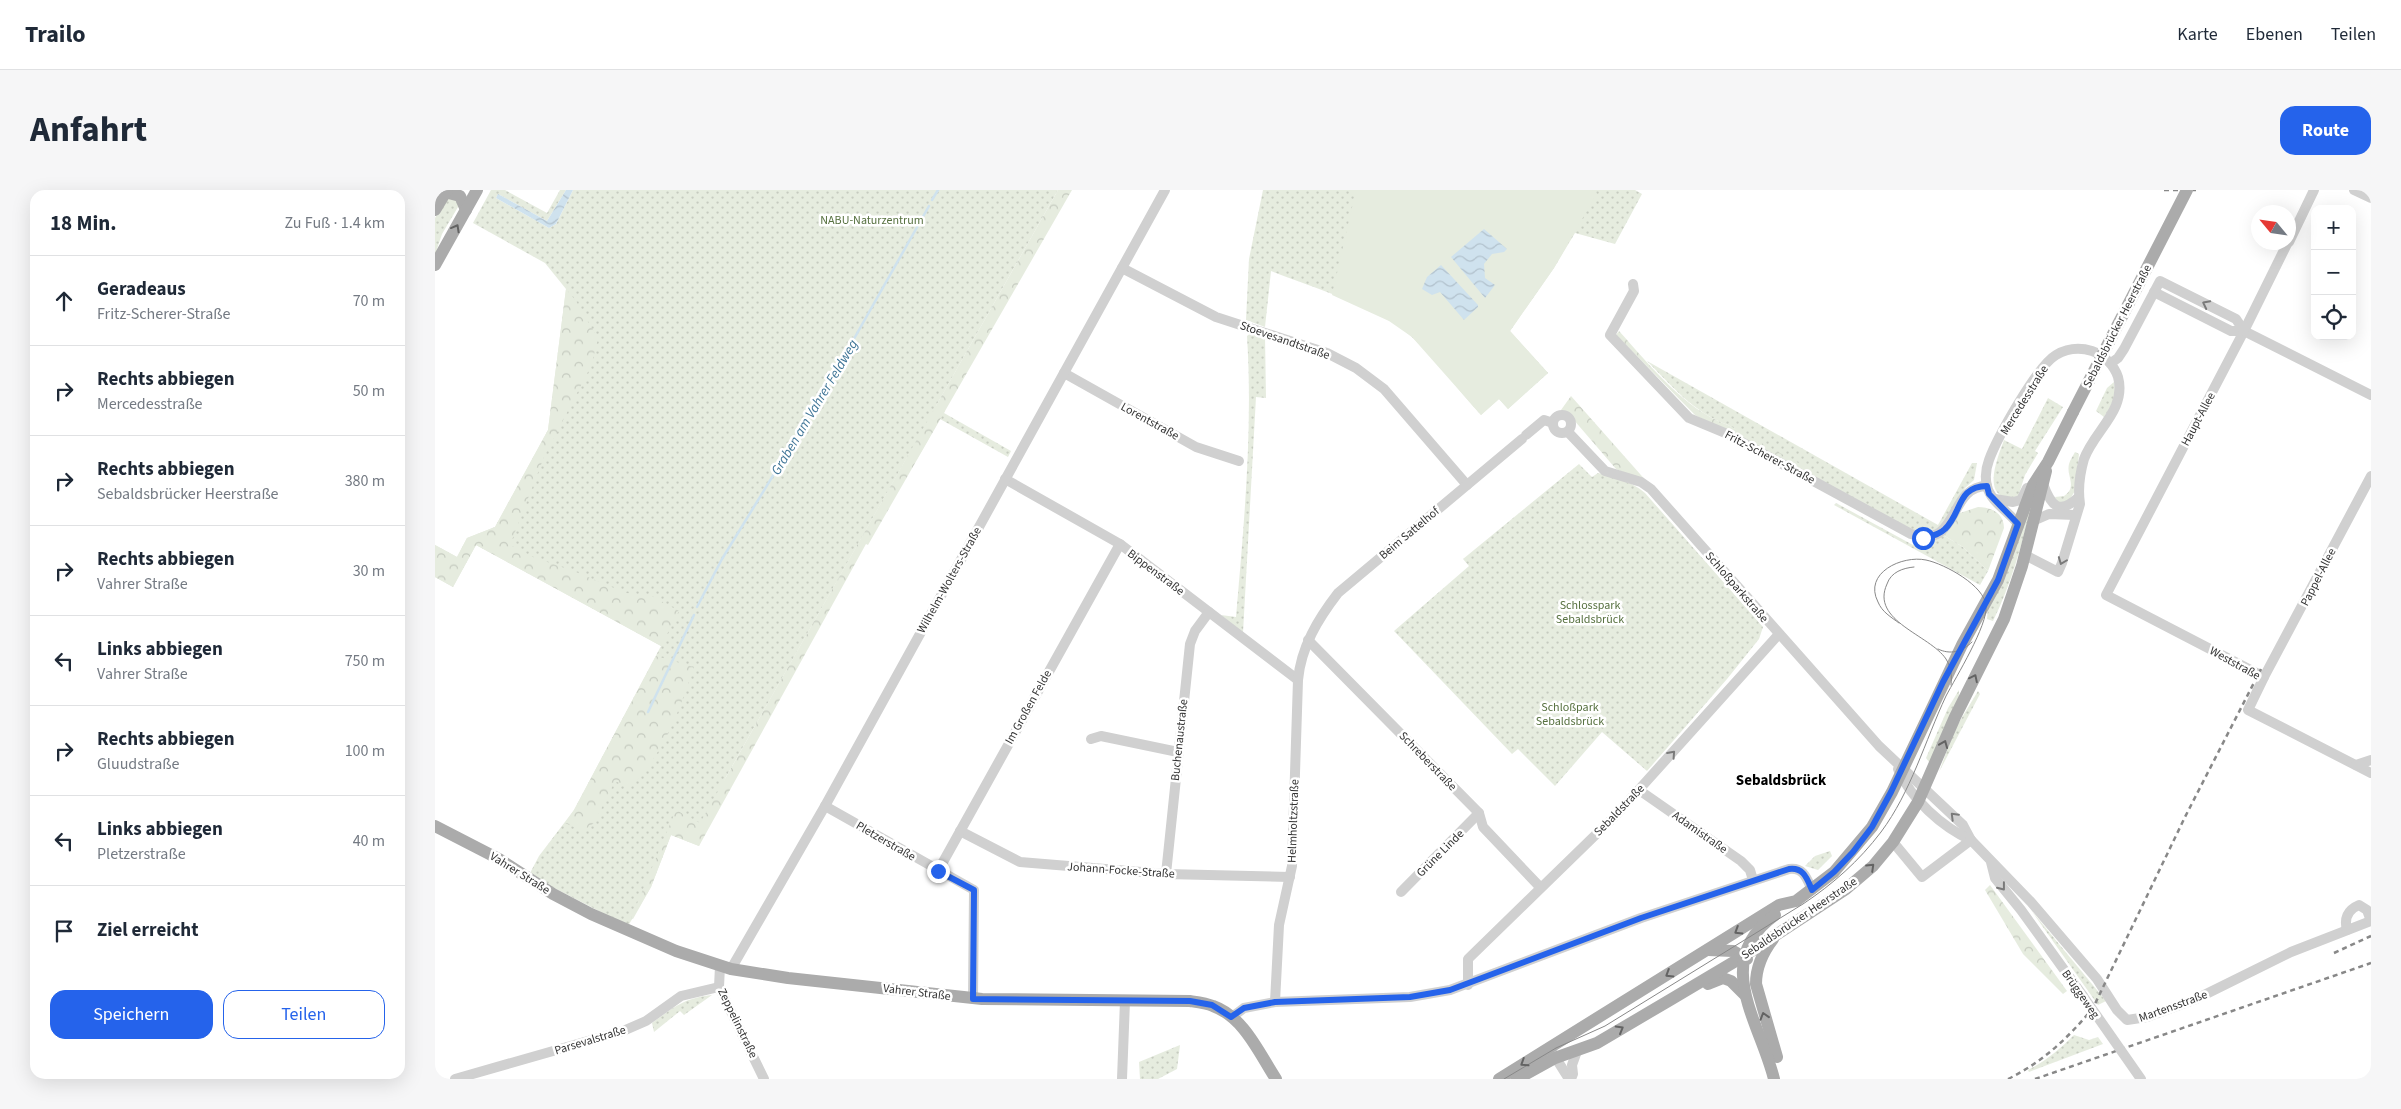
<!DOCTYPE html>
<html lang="de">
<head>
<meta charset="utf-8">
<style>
  :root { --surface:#fff; --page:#f6f6f7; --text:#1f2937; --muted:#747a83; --line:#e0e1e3; --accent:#2563eb }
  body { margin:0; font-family:"Source Sans 3",sans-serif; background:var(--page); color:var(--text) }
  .controls { position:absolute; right:15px; top:15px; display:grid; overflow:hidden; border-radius:10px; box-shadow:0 5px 20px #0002 }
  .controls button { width:45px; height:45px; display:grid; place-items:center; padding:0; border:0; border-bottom:1px solid var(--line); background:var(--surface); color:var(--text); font:25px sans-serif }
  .compass { position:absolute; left:1816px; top:15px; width:45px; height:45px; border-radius:50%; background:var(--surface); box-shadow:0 5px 20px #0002; rotate:299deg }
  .stop { position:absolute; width:15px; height:15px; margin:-11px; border:4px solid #2563eb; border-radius:50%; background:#fff }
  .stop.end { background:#2563eb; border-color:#fff; box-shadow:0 1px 5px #0008 }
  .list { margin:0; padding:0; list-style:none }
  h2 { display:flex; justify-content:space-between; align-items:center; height:65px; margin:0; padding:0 20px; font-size:21px }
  h2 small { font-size:16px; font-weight:400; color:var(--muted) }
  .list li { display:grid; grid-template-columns:32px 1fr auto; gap:15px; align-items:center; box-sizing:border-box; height:90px; padding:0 20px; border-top:1px solid var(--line) }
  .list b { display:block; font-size:19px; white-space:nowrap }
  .list p { margin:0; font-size:16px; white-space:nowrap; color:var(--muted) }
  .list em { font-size:16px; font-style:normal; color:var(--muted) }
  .actions { display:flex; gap:10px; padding:15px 20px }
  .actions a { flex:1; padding:11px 0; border:1px solid var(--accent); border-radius:15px; text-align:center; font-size:18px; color:var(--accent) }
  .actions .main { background:var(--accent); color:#fff }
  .icon { flex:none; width:28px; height:28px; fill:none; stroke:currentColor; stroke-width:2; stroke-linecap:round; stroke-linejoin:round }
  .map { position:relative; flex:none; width:1936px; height:889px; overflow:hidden; border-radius:15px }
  header { display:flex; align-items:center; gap:30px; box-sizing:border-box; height:70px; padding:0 25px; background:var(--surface); border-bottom:1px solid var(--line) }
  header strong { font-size:24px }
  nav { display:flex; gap:28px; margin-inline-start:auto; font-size:18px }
  .intro { display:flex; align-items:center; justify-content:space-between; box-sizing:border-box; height:120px; padding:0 30px }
  h1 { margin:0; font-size:35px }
  .button { padding:12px 22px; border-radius:15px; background:var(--accent); color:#fff; font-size:18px; font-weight:700 }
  main { display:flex; gap:30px; padding:0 30px }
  aside { flex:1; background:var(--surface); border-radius:15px; box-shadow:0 5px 20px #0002 }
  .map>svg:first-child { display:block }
  .green { fill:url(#green-dots) }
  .forest { fill:url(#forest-crowns) }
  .pitch { fill:#e6ecdf }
  .water { fill:url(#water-waves) }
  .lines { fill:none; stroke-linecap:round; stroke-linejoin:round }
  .stream { stroke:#cfe2ee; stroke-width:2.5 }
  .minor { stroke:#d0d0d0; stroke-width:10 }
  .major { stroke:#ababab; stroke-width:12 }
  .tram { stroke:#888; stroke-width:1 }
  .rail { stroke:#888; stroke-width:2.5; stroke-dasharray:5 4; stroke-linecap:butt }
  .minor-bridge { stroke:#d0d0d0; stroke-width:10 }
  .major-bridge { stroke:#ababab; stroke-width:12 }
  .oneway { stroke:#636363 }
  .oneway2 { stroke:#7a7a7a }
  .route { stroke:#2563eb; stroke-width:6 }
  .labels { text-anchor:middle; stroke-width:5; stroke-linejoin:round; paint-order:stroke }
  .park-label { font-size:12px; fill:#56703f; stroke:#fff }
  .street-label { font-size:12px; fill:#333; stroke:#fff }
  .water-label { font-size:14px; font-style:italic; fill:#3f7597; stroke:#fff }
  .quarter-label { font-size:15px; font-weight:bold; fill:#000; stroke:#fff }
</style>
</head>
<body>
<header>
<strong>Trailo</strong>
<nav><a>Karte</a><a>Ebenen</a><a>Teilen</a></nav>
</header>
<div class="intro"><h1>Anfahrt</h1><a class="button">Route</a></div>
<main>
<aside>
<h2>18 Min.<small>Zu Fuß · 1.4 km</small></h2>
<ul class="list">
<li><svg class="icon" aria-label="ahead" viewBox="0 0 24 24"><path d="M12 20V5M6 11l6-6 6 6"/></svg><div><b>Geradeaus</b><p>Fritz-Scherer-Straße</p></div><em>70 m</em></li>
<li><svg class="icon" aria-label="right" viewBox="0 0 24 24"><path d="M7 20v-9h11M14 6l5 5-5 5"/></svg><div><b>Rechts abbiegen</b><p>Mercedesstraße</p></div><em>50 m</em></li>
<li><svg class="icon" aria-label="right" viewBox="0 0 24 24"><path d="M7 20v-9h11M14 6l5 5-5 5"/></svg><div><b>Rechts abbiegen</b><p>Sebaldsbrücker Heerstraße</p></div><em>380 m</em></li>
<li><svg class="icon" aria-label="right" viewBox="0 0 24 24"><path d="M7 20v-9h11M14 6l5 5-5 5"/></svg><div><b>Rechts abbiegen</b><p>Vahrer Straße</p></div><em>30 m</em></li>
<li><svg class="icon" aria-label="left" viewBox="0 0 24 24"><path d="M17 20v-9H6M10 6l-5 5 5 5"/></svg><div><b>Links abbiegen</b><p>Vahrer Straße</p></div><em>750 m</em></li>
<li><svg class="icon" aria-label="right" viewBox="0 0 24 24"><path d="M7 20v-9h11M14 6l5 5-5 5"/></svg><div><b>Rechts abbiegen</b><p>Gluudstraße</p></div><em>100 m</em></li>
<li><svg class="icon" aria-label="left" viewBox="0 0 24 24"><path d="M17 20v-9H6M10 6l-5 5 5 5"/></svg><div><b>Links abbiegen</b><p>Pletzerstraße</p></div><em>40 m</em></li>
<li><svg class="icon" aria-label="arrive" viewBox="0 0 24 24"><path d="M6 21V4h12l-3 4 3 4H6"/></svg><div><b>Ziel erreicht</b></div></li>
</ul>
<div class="actions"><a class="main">Speichern</a><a>Teilen</a></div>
</aside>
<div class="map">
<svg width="1936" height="889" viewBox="0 0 1936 889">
  <defs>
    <pattern id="green-dots" width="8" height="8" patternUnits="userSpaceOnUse" patternTransform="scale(1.25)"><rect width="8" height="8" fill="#e6ecdf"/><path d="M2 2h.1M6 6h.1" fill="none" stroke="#c6cbc0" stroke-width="1.8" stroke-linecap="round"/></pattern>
    <pattern id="forest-crowns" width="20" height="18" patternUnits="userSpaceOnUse" patternTransform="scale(1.25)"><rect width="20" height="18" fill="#e6ecdf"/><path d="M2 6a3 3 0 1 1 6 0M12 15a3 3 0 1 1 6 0" fill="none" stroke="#c6cbc0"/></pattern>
    <pattern id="water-waves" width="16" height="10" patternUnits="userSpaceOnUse" patternTransform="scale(1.25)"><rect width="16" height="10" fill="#cfe2ee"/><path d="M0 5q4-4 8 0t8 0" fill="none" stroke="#b2c2cd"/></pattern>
  </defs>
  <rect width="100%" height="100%" fill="#fff"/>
  <g class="green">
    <polygon points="56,0 70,0 112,23 125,0 131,0 112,31 63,4 61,8 114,38 121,34 138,0 623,0 501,216 510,221 509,223 576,261 573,267 505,229 482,269 474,264 291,587 264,656 236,645 216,697 193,736 94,685 104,666 139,620 226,456 41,355 18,397 0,387 0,355 22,367 32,348 60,337 113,240 131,99 110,73 38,33"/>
    <path d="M828 0H1200L1207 4 1180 54 1140 43 1119 78 1075 141 1113 183 1073 219 1064 209 1046 225C1023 200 1002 171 978 148 945 117 878 98 836 81L830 137 811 130 814 69Z"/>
    <polygon points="23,8 23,17 7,44 0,65 0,28 11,9"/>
    <path d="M817 142 830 146 831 208 821 207 808 443 786 425 801 427C809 334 818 239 812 146Z"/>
    <path d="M1212 171 1503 335 1537 273H1542L1539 290 1530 298 1507 336 1495 342 1480 341 1415 307 1293 235C1259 223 1237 196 1212 171Z"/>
    <path d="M1679 192C1682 205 1677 216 1669 227L1661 221 1672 198Z"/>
    <path d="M1613 208 1628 217 1600 261 1603 263 1590 285 1583 307C1578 307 1571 308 1567 306 1549 297 1565 262 1569 250L1587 259Z"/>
    <path d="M1640 262 1644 264 1640 301 1633 312 1623 313 1620 307 1629 306C1643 297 1631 286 1634 274 1635 270 1638 266 1640 262Z"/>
    <path d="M1144 274 1157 287 1163 283C1181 287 1196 291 1210 303L1328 437 1324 449 1292 489 1212 581 1167 542 1120 596 1083 559 1077 564 959 441 1034 376 1028 369Z"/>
    <path d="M1598 309C1588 350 1577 393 1558 431L1552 429 1553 416Z"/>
    <polygon points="1401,313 1478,355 1482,350 1508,345 1528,357 1553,381 1545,395 1399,315"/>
    <polygon points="1524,500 1524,510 1497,576 1491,568 1513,518"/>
    <polygon points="1543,501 1545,504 1504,582 1520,539"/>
    <polygon points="1395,661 1397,666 1383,680 1370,676 1380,666"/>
    <polygon points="1596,720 1671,811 1663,815"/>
    <path d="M277 805 249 825 245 821 219 842 217 833C239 817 249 808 277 805Z"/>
    <path d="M1639 845 1654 850 1663 847 1668 854 1594 882 1593 880C1611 871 1625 859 1639 845Z"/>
    <polygon points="745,855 742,879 723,889 705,889 704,872"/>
  </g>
  <g class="forest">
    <polygon points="623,0 637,0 433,355 431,354 264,656 236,645 216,697 198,729 196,728 241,620 265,633"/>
    <polygon points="131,99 141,111 163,149 156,176 109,267 75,355 98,367 141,382 191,403 215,405 244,421 226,456 41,355 18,397 0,387 0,355 22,367 32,348 60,337 113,240"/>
    <path d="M1184 141C1214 174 1250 220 1293 235L1386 285 1387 292 1260 225 1181 145Z"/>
    <polygon points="1136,206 1213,293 1181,279 1138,229 1126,220"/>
    <path d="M1543 317C1556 317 1569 323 1569 338L1553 381 1528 357 1508 345 1522 324Z"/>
    <path d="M221 466 259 477C242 526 231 559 195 598L180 591 159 633 148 641 130 633 139 620Z"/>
    <polygon points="1555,695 1632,801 1628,804 1588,764 1550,700"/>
  </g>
  <polygon class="pitch" points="921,0 1157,0 1162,3 1119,78 1075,141 1113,183 1073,219 1064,209 1046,225 977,147 954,131 897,105"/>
  <g class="water">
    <polygon points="131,0 138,0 121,34 114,38 61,8 63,4 112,31"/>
    <polygon points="1049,39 1072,59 1069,62 1057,64 1049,74 1050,88 1060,95 1050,108 1016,67"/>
    <polygon points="1006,75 1043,115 1043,117 1029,130 1005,102 997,105 987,99 992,87"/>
  </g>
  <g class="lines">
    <g class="stream">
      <polyline points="497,10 503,0"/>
      <polyline points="262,417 287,369 385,209 494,16"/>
      <polyline points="213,522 259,425"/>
    </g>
    <g class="minor">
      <polyline points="1919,0 1936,8"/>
      <polyline points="1853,52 1809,141 1671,405 1829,487 1813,520 1936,583"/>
      <polyline points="1854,52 1879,0"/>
      <polyline points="687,78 781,127 892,163 921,178 949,199 1032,295"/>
      <path d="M1198 94 1199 101 1175 145 1254 228 1290 243 1476 344C1526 360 1512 296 1552 296"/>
      <polyline points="1719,102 1796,141 1809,141 1936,205"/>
      <polyline points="1676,173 1683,168 1689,159 1725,91 1801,129 1809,141"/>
      <polyline points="629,183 761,257 804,271"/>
      <circle cx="1127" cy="234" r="9"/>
      <polyline points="1133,242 1170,281 1206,292 1216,299 1444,556 1528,635 1536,650 1596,712 1662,789 1682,820 1692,830 1712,827 1761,809 1856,762 1936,731"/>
      <polyline points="1091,245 1109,230 1118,233"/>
      <polyline points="570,289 685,354 863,490"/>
      <path d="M1608 294C1616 315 1623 326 1644 307"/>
      <polyline points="1560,309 1578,312 1586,310 1592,298"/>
      <polyline points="1598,331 1614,324 1640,325"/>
      <path d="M1583 334C1574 322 1555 311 1552 296 1550 288 1551 278 1554 270 1562 248 1602 176 1621 165 1633 158 1644 157 1657 161 1669 165 1679 175 1683 187 1692 220 1659 241 1649 269 1645 283 1643 301 1645 314L1627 373 1623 382 1590 365"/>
      <polyline points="873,450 1044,623 1048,637 1105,697"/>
      <polyline points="1829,487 1936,286"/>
      <polyline points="656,549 666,546 743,562"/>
      <polyline points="1921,575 1936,570"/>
      <path d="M1463 579C1476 609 1507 637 1536 650"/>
      <polyline points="1204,600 1306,671 1315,680 1318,690"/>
      <polyline points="390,616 539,700 538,809"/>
      <polyline points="525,641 585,672 731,684 855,687"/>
      <polyline points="1458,652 1487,687 1536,650"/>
      <polyline points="1556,672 1560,688 1586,720 1648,806"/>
      <polyline points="503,681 685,354"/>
      <polyline points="731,684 755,454 760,441 774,422"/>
      <polyline points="966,702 1044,623"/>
      <path d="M1912 740C1909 729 1912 720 1924 715L1932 720 1936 731"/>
      <polyline points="285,776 284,797 329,889"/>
      <polyline points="296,779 390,616 730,0"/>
      <polyline points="1033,795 1033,769 1182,624 1344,444"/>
      <path d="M840 812 844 735 857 676 863 490C866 457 883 429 903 403L1087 249"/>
      <path d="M797 827 809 818 840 812 975 807 1015 800 1206 728 1354 679C1369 677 1372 689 1377 700"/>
      <polyline points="1117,862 1134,889"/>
      <polyline points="20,889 188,841 211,831 246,806 284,797"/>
      <polyline points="687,889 690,811"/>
      <polyline points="1136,889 1138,884 1137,875 1142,861"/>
    </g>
    <g class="major">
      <polyline points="10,2 25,6 31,20"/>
      <polyline points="0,20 12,0"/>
      <polyline points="0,75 42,0"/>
      <path d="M0 636 64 669 118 704 156 724 241 761 296 779 353 788 547 809 755 811C762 812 771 813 778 816 809 827 824 863 841 889"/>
      <path d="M1338 749C1328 762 1321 778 1321 794L1342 867"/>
      <polyline points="1273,760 1298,761 1312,769"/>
      <polyline points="1273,794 1288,788 1296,791 1309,804"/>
      <polyline points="1064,889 1344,715 1361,711 1399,682 1437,637 1457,602 1527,455 1563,390 1598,295 1613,272 1638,222"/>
      <polyline points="1082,889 1120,868 1162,853 1235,810 1309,766 1411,699 1438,676 1458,652 1483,612 1520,527 1569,429 1587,376 1611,281"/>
      <path d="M1339 889C1325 832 1276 771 1340 725"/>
    </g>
    <g class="tram">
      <path d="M1479 377C1468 378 1456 382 1452 394 1435 431 1495 445 1511 469 1516 477 1517 485 1516 495"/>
      <path d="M1503 459C1515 465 1527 462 1537 452"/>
      <path d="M1069 889 1121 858 1170 836 1368 714C1398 694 1424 671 1446 642 1476 602 1490 551 1511 506 1521 487 1553 435 1551 416 1550 396 1510 374 1491 370 1467 365 1428 383 1443 412 1447 422 1456 427 1464 433"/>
    </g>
    <g class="rail">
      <polyline points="1729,0 1765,0"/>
      <polyline points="1899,763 1936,746"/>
      <path d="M1573 889C1608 872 1634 847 1658 818L1750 627 1826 479"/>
      <polyline points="1600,889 1936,773"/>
    </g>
    <polyline class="minor-bridge" points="1648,806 1706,889"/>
    <polyline class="major-bridge" points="1638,222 1752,0"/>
  </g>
  <defs><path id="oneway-chevron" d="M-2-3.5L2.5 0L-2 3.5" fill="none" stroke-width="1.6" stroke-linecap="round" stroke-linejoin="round" transform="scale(1.25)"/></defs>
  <g class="oneway">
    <use href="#oneway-chevron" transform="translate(21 38) rotate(-61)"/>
    <use href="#oneway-chevron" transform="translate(1539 488) rotate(-64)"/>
    <use href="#oneway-chevron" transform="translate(1509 554) rotate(-68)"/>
    <use href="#oneway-chevron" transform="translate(1436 677) rotate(-44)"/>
    <use href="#oneway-chevron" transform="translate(1303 741) rotate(148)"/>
    <use href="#oneway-chevron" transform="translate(1234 784) rotate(148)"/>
    <use href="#oneway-chevron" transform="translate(1329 826) rotate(-107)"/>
    <use href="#oneway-chevron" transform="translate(1185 839) rotate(-30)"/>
    <use href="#oneway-chevron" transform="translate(1089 873) rotate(147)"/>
  </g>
  <g class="oneway2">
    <use href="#oneway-chevron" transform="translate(1771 114) rotate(-153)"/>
    <use href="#oneway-chevron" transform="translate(1627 371) rotate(111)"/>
    <use href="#oneway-chevron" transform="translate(1237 564) rotate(-48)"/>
    <use href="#oneway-chevron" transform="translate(1519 626) rotate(-135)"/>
    <use href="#oneway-chevron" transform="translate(1567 697) rotate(52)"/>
  </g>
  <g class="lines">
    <path class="route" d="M503 681 539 700 538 809 755 811 777 815 796 827 809 818 840 812 975 807 1015 800 1206 728 1354 679C1369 677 1372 689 1377 700L1399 682 1418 662 1437 637 1456 602 1508 492 1563 390 1583 334 1554 304 1552 296C1522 296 1527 323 1510 339 1504 345 1496 346 1488 348"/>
  </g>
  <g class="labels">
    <g class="park-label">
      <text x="437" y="34">NABU-Naturzentrum</text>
      <text x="1155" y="419">Schlosspark<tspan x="1155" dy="14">Sebaldsbrück</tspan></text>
      <text x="1135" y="521">Schloßpark<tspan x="1135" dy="14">Sebaldsbrück</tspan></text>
    </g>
    <g class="street-label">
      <text transform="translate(1682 136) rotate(-63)" y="4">Sebaldsbrücker Heerstraße</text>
      <text transform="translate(850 150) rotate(19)" y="4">Stoevesandtstraße</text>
      <text transform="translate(1589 210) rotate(-58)" y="4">Mercedesstraße</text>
      <text transform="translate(1763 229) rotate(-62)" y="4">Haupt-Allee</text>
      <text transform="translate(715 231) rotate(29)" y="4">Lorentstraße</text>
      <text transform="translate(1335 267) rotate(28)" y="4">Fritz-Scherer-Straße</text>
      <text transform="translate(974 343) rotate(-40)" y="4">Beim Sattelhof</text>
      <text transform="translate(721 382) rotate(37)" y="4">Bippenstraße</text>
      <text transform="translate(1883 387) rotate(-63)" y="4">Pappel-Allee</text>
      <text transform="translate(514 390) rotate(-61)" y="4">Wilhelm-Wolters-Straße</text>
      <text transform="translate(1302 397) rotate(49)" y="4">Schloßparkstraße</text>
      <text transform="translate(1800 473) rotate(29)" y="4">Weststraße</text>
      <text transform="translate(593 517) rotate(-61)" y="4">Im Großen Felde</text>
      <text transform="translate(744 550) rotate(-84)" y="4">Buchenaustraße</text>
      <text transform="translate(993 571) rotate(46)" y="4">Schreberstraße</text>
      <text transform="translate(1184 620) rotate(-46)" y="4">Sebaldstraße</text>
      <text transform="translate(858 631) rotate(-88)" y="4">Helmholtzstraße</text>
      <text transform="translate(1265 642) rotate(35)" y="4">Adamistraße</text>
      <text transform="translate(451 651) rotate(30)" y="4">Pletzerstraße</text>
      <text transform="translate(1005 663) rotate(-45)" y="4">Grüne Linde</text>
      <text transform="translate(686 680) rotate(4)" y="4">Johann-Focke-Straße</text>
      <text transform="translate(85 683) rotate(32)" y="4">Vahrer Straße</text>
      <text transform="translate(1364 728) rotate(-34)" y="4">Sebaldsbrücker Heerstraße</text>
      <text transform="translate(482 802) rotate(7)" y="4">Vahrer Straße</text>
      <text transform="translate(1646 804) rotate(55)" y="4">Brüggeweg</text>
      <text transform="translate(1738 816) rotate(-20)" y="4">Martensstraße</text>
      <text transform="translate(303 833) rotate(64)" y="4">Zeppelinstraße</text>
      <text transform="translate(155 850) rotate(-17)" y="4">Parsevalstraße</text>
    </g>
    <g class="water-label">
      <text transform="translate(379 217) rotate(-59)" y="5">Graben am Vahrer Feldweg</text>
    </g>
    <g class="quarter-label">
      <text x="1346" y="595">Sebaldsbrück</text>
    </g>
  </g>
</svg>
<div class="controls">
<button>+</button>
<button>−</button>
<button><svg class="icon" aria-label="locate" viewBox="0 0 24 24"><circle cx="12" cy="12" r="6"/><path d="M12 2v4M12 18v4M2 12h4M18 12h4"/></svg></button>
</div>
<svg class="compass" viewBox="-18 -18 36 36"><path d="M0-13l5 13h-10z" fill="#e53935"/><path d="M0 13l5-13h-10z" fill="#747a83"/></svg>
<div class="stop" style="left:1488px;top:348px"></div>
<div class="stop end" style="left:503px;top:681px"></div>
</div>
</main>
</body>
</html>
